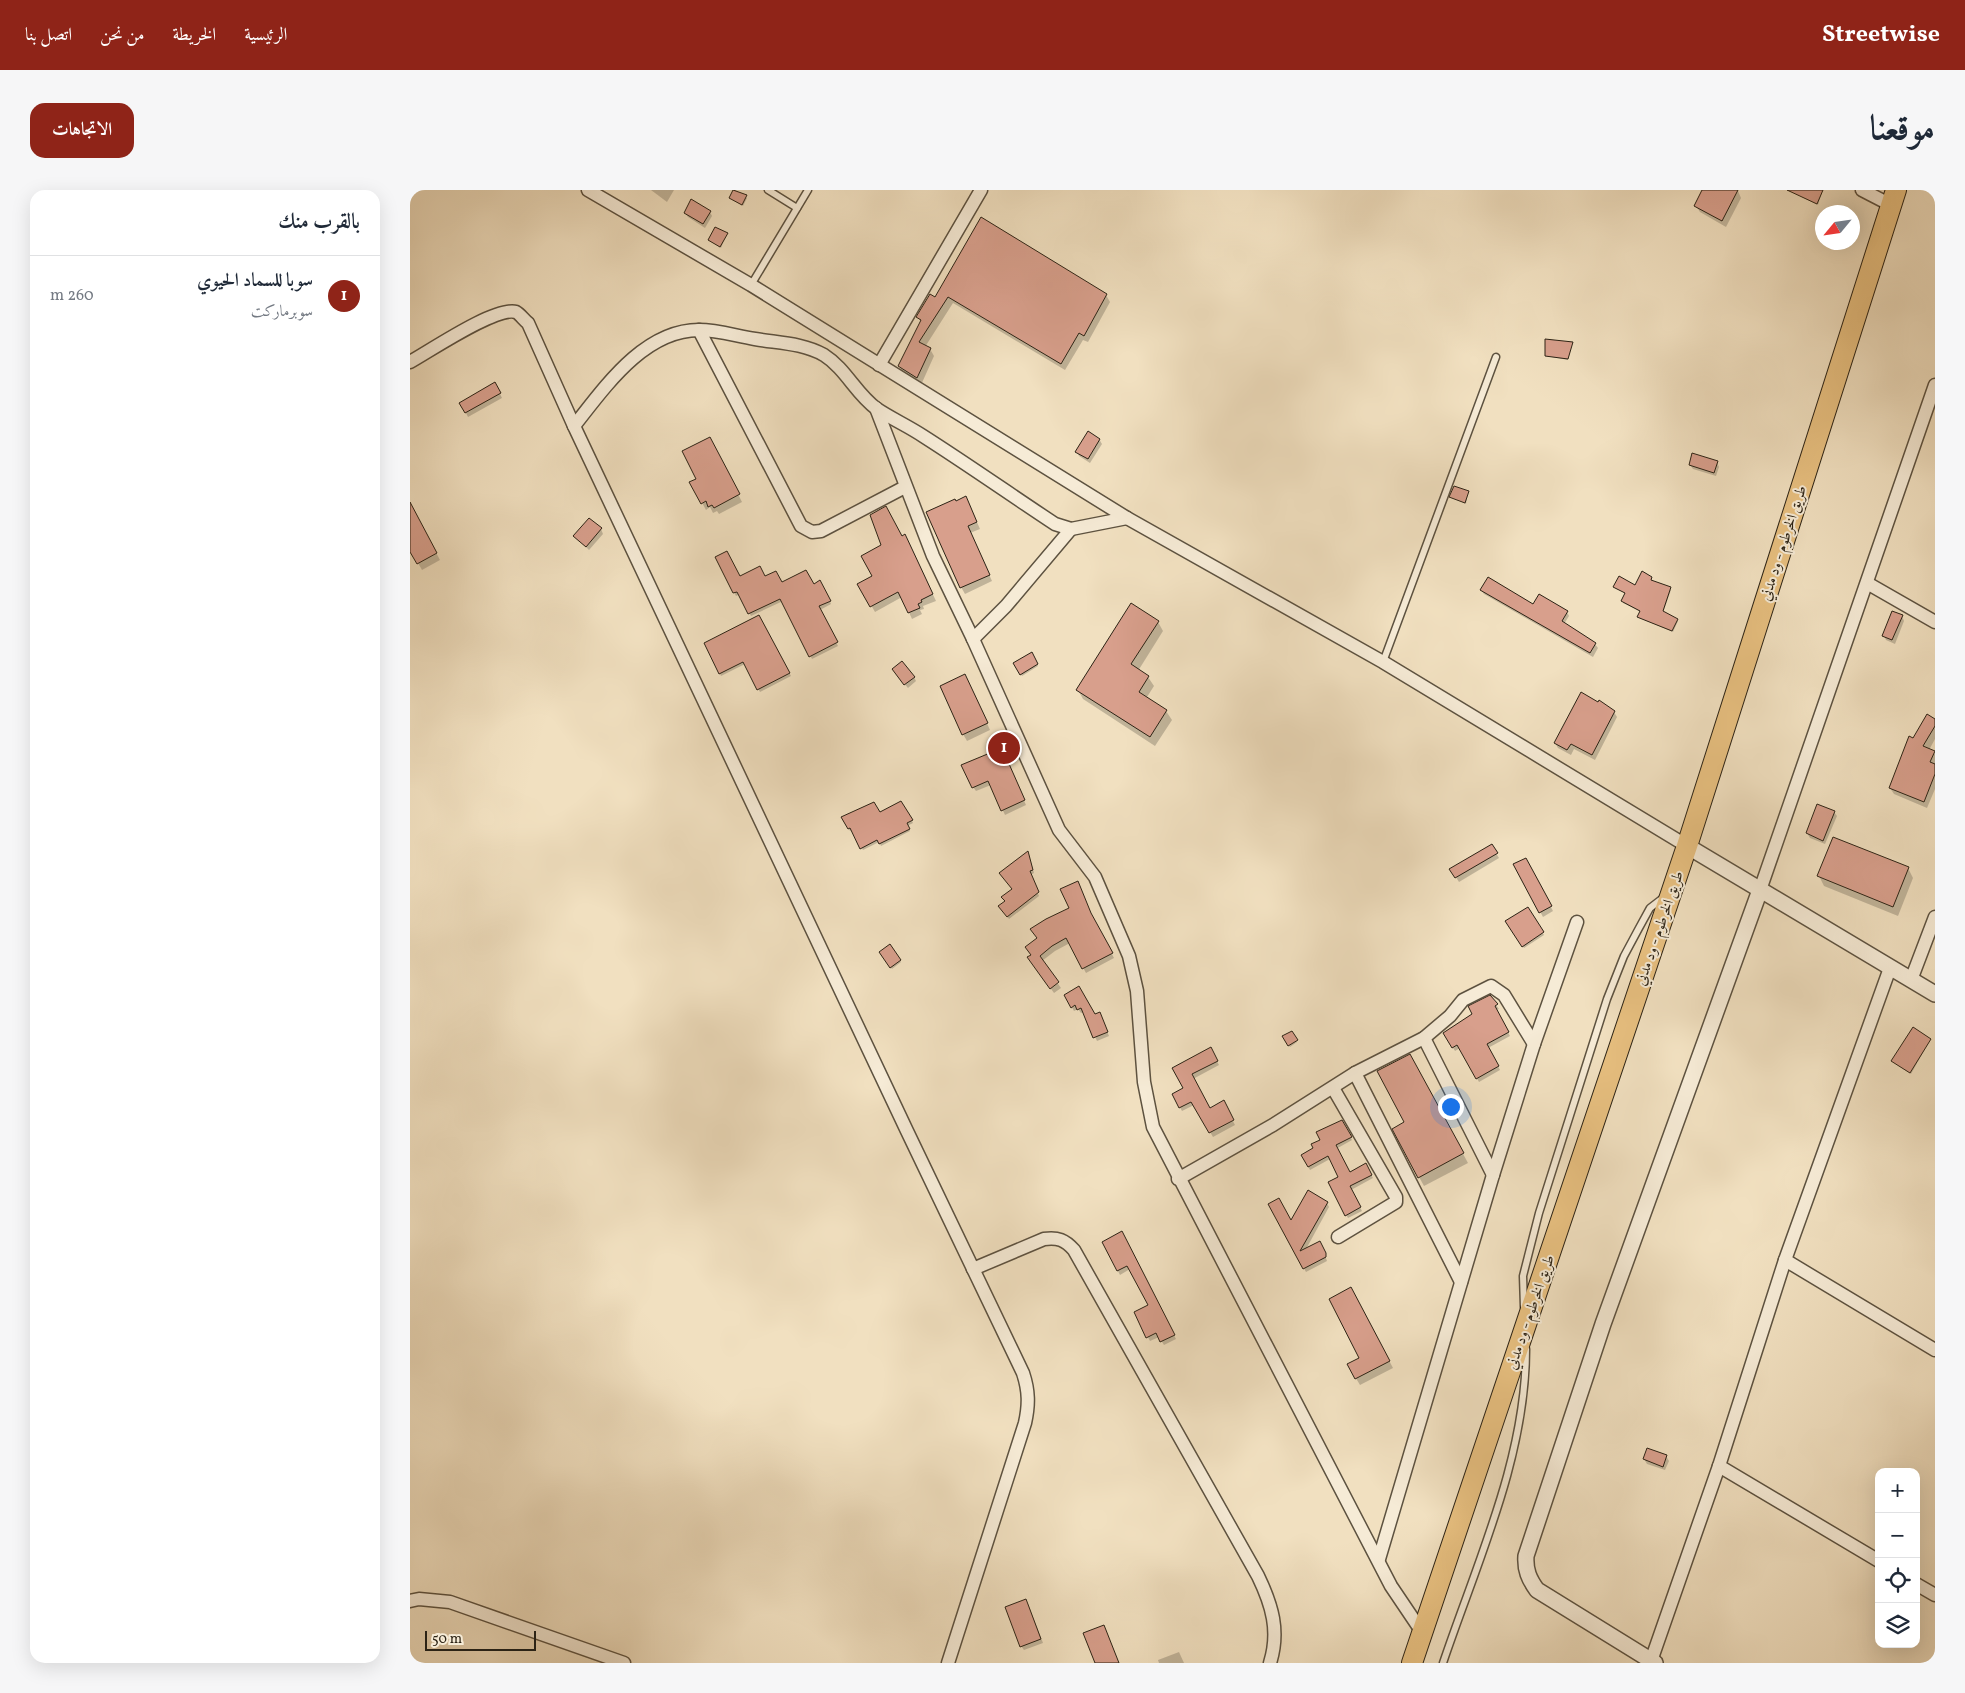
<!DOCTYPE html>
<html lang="ar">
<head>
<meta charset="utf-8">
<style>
  :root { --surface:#fff; --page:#f6f6f7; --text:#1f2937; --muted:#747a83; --line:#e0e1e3; --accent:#8f2418 }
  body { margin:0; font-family:Vollkorn,Amiri,serif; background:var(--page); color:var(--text); direction:rtl }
  .controls { position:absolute; right:15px; bottom:15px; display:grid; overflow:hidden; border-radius:10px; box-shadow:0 5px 20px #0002 }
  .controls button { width:45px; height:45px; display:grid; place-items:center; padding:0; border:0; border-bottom:1px solid var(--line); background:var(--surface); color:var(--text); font:25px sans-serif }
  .compass { position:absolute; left:1405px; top:15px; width:45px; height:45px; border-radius:50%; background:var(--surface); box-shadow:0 5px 20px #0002; rotate:241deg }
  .scale { position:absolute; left:15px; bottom:12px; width:111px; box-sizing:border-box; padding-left:5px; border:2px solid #2c2315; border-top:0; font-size:14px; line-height:18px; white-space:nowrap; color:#2c2315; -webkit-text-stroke:4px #f6ebd6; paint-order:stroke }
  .you { position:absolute; left:1040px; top:916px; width:18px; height:18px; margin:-12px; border:4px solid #fff; border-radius:50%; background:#1a73e8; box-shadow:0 0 0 8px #1a73e833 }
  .badge { display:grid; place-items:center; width:32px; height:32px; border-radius:50%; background:var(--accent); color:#fff; font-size:16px; font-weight:700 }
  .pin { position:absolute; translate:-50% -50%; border:2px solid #fff; box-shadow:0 1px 5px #0006 }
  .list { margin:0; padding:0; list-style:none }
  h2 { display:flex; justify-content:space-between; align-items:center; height:65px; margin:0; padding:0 20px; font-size:21px }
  h2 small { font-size:16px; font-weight:400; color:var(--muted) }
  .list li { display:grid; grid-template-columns:32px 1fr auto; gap:15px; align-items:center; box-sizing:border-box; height:80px; padding:0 20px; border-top:1px solid var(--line) }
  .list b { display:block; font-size:19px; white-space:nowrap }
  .list p { margin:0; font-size:16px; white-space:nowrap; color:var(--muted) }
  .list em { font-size:16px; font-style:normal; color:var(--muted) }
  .icon { flex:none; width:28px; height:28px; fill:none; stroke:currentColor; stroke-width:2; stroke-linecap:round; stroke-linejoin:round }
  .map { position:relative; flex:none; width:1525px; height:1473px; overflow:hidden; direction:ltr; border-radius:15px }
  header { display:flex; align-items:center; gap:30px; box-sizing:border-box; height:70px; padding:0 25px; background:var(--accent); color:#fff }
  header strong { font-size:24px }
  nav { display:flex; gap:28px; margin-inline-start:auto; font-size:18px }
  .intro { display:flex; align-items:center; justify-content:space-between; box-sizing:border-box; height:120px; padding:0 30px }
  h1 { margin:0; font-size:35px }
  .button { padding:12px 22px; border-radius:15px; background:var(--accent); color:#fff; font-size:18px; font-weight:700 }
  main { display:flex; gap:30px; padding:0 30px }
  aside { flex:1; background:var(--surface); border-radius:15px; box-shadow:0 5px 20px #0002 }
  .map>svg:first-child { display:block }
  .shadow { fill:#0003 }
  .building { fill:#d89f8c; stroke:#2c2315 }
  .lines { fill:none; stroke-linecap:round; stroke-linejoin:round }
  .service-casing { stroke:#5d5240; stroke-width:9 }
  .minor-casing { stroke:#5d5240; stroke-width:15 }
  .tertiary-casing { stroke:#5d5240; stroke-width:18 }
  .trunk-casing { stroke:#2c2315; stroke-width:22 }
  .service { stroke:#f6ebd6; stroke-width:6 }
  .minor { stroke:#f6ebd6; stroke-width:12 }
  .tertiary { stroke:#f6ebd6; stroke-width:15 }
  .trunk { stroke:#e8c080; stroke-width:20 }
  .labels { text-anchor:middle; stroke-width:4; stroke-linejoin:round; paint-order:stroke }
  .street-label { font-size:15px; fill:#2c2315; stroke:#f6ebd6 }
</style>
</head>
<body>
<header>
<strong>Streetwise</strong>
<nav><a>الرئيسية</a><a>الخريطة</a><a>من نحن</a><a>اتصل بنا</a></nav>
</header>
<div class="intro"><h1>موقعنا</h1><a class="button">الاتجاهات</a></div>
<main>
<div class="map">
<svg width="1525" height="1473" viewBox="0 0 1525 1473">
  <rect width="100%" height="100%" fill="#f1e0c0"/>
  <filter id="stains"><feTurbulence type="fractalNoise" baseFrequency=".004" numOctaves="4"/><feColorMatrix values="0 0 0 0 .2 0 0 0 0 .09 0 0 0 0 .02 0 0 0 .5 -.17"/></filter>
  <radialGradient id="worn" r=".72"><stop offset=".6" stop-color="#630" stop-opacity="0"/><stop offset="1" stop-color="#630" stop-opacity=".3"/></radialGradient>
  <g class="shadow">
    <polygon points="241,0 264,0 257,12"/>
    <polygon points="325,0 337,8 333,16 320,8"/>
    <polygon points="1294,0 1328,1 1331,8 1316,37 1290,22 1286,16"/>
    <polygon points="1393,0 1412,2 1408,15 1392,7"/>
    <polygon points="300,22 302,26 295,38 278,27 275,23"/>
    <polygon points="571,29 696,105 700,112 678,152 673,150 655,180 543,113 515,157 520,159 524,166 511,195 493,184 489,176 511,132 508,127 525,108"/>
    <polygon points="317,44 311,58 299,50"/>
    <polygon points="1162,153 1158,170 1136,166"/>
    <polygon points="85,194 92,208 58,227 51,213"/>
    <polygon points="689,249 692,254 680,273 669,266 667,262"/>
    <polygon points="303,255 332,312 309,324 307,321 303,323 300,317 296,320 281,292 287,289"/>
    <polygon points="1307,272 1309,277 1306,286 1283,279 1280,275"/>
    <polygon points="1058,302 1056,314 1041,307"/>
    <polygon points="546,313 559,314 570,339 560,343 582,391 555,404 551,397"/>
    <polygon points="0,314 30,370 12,380 0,359"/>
    <polygon points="191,339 193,344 179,360 165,346"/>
    <polygon points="491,347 498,352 526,411 513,416 514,419 510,420 512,424 502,429 492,407 465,422 449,394 464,386"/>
    <polygon points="307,368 329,387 355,388 372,394 403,395 410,392 421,414 410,420 428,456 402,469 373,411 341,426 330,404 326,406"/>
    <polygon points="1241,388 1241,391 1261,400 1253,423 1268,431 1263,442 1230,428 1231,422 1213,413 1216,404 1204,397 1226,396"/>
    <polygon points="1071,400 1124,415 1157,422 1159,426 1154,434 1185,454 1188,458 1183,467 1074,404"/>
    <polygon points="349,426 381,486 350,502 335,474 311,486 296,454"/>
    <polygon points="1492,426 1494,431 1485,454 1476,450 1474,446"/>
    <polygon points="748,432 753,441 728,481 738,487 744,496 737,507 756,521 762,530 745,556 673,509 668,500"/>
    <polygon points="621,464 628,476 612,486 605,473"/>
    <polygon points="486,484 504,487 506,491 498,498"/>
    <polygon points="558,492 580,540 557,551 553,544"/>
    <polygon points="1204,522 1207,527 1185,570 1164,559 1161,565 1148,558 1145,553"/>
    <polygon points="1525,530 1525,549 1519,560 1525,564 1525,599 1517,618 1484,604 1480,598 1503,549"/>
    <polygon points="593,564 616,615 595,625 581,595 566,601 563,597"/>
    <polygon points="491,612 503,633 497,636 500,641 471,656 469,652 453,660 442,640 440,641 433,628 469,624"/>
    <polygon points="1424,622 1427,626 1415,654 1400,648 1397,643"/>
    <polygon points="1081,655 1089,668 1049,692 1041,679"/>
    <polygon points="619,665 624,683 620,685 629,706 599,729 592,719"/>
    <polygon points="1115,669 1143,721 1133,727 1105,675"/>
    <polygon points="1498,678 1503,688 1488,726 1414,696 1409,686"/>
    <polygon points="1118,719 1134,745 1114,758 1097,732"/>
    <polygon points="684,730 704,768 676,783 660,753 645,761 632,771 651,798 644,803 619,768"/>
    <polygon points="480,755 491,772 482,779 470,762"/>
    <polygon points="655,805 684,825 691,828 699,846 687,851 674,822 671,823 668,819 664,821"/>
    <polygon points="1080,807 1089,819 1086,820 1100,846 1078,858 1090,880 1069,892 1050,858 1045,861 1034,843 1064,825"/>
    <polygon points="882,842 887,852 880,857 874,846"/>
    <polygon points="1520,850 1501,884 1483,872"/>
    <polygon points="800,859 809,875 783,889 800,919 813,912 825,935 803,947 784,915 772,921 763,905 774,899 763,878"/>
    <polygon points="1005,875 1058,973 1014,996 1009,987 996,933"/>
    <polygon points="932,932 942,950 926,959 939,983 955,975 963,988 941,1000 952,1021 938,1028 919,993 930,987 920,969 900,980 892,965 905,959"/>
    <polygon points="917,1013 919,1017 895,1061 912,1056 917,1071 896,1082 860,1015 881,1033"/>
    <polygon points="711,1043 766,1149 754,1155 749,1147 740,1151 725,1123 739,1116 720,1079 710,1085 693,1052"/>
    <polygon points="945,1105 983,1178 950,1195 938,1175 951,1168"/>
    <polygon points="1256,1266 1259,1271 1255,1280 1237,1274 1234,1269"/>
    <polygon points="618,1414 633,1453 614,1460 611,1456"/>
    <polygon points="769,1462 774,1473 749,1473 748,1470"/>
  </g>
  <g class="building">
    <polygon points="323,0 337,5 332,15 319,8"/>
    <polygon points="1292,0 1328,0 1312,31 1284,16"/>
    <polygon points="1377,0 1413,0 1407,14"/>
    <polygon points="281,9 301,21 293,34 274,23"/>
    <polygon points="571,27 697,104 674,146 669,143 651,174 538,107 509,152 521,158 507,188 488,176 511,130 506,127 520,104 525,107"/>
    <polygon points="305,37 318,43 310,57 298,50"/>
    <polygon points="1135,149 1163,152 1158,169 1135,166"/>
    <polygon points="85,192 91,203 55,223 49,213"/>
    <polygon points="678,241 690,249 678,269 665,262"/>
    <polygon points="300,247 330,304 304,318 302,315 298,317 296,311 291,314 279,292 286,289 272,261"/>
    <polygon points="1282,263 1308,271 1304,283 1279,275"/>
    <polygon points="1044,296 1059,301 1055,313 1039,307"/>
    <polygon points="556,306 567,332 558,336 580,385 550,398 516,322 545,309 546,311"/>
    <polygon points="0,312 27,363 7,374 0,362"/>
    <polygon points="476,316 492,346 495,344 523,404 511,410 512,412 508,414 510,418 498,423 488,402 460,417 447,394 462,386 451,366 471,355 460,325"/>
    <polygon points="179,328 192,338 176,357 163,346"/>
    <polygon points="317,361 330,386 350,376 355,386 366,381 372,392 396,380 404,394 410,390 421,411 409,416 428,452 399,467 370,409 338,424 327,402 323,403 305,367"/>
    <polygon points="1232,381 1242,387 1241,390 1261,397 1253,421 1268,429 1262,441 1227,427 1230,421 1211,411 1215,403 1203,397 1209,386 1225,395"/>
    <polygon points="1078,387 1123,414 1129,404 1158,421 1152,431 1186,453 1180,463 1070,400"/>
    <polygon points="721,413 749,431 721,474 739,486 729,502 757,520 740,547 666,500"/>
    <polygon points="1482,421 1493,425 1482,450 1472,446"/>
    <polygon points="349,425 380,483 347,500 333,472 309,484 294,453"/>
    <polygon points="622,462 628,474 610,485 603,473"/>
    <polygon points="492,471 505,487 494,495 482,479"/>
    <polygon points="555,484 578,533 552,545 530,496"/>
    <polygon points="1171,502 1188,512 1189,510 1205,521 1182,565 1161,554 1157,560 1144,553"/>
    <polygon points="1517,524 1525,529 1525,536 1513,556 1525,561 1520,572 1525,574 1525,584 1514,612 1479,598 1499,546 1503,548"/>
    <polygon points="592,558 615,610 591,621 578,591 562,598 551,575"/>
    <polygon points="491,611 503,630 497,633 500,639 469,654 467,650 450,659 440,638 438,639 431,627 464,612 470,622"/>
    <polygon points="1407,614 1425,621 1413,651 1396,643"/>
    <polygon points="1423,647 1499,677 1483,717 1407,686"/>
    <polygon points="1082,654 1088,663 1045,688 1039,679"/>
    <polygon points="618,661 623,680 620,681 629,702 597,727 588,716 595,711 591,707 602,699 589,683"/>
    <polygon points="1116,668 1142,716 1129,723 1103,674"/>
    <polygon points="668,691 681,723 703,763 672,779 656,748 642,756 630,766 649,792 640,799 617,767 621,765 615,757 627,748 620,739 636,729 659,718 650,699"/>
    <polygon points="1118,717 1134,742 1112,757 1095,731"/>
    <polygon points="480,754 491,770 480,778 469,762"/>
    <polygon points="669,796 685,824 690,822 698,842 683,848 671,818 667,820 665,815 661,818 654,805"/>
    <polygon points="1080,805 1088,814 1085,816 1099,842 1077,854 1089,876 1066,889 1047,855 1042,858 1033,843 1062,824 1058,816"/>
    <polygon points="1503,837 1521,849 1500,883 1481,871"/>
    <polygon points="882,841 888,850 878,856 872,846"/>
    <polygon points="801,857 808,871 782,884 800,918 814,910 824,930 799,943 781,912 769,918 762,904 773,898 762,878"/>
    <polygon points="1000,864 1054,963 1008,988 982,939 994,932 967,881"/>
    <polygon points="932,930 942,947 926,955 940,982 956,973 962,985 940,996 951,1017 935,1026 918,992 928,987 918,966 898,977 891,965 903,958 901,954 910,950 906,942"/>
    <polygon points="898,1000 918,1012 890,1061 910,1051 916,1063 916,1067 893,1079 858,1014 869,1008 881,1030"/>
    <polygon points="712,1041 765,1145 750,1152 746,1143 736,1148 724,1122 738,1115 717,1076 707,1081 692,1052"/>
    <polygon points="941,1097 980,1171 945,1189 937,1174 949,1168 919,1109"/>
    <polygon points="1237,1258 1257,1265 1253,1277 1233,1269"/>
    <polygon points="616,1409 631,1449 610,1457 595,1417"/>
    <polygon points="694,1435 709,1473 685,1473 673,1443"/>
  </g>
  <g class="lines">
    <defs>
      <g id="service">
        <polyline points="358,0 387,18"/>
        <polyline points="341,95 398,0"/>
        <polyline points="973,472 1086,167"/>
        <polyline points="1114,1117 1113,1086 1129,1023 1197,809 1214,766 1229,738 1240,718 1253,708"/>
        <path d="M1033 1473C1067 1372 1116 1268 1116 1159"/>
      </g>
      <g id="minor">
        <polyline points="178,0 341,95 717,328 973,472 1277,656"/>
        <polyline points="1452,0 1481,15"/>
        <polyline points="289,140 391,336 402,342 411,341 495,297"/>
        <path d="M0 172C20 161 86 116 106 122 110 124 114 130 118 133L164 236"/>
        <polyline points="469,175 571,0"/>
        <polyline points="466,218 523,366 563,449"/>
        <polyline points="661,339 596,416 563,449 649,640 685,687 719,766 727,801 734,892 743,937 981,1396 1012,1442"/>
        <polyline points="1457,393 1525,432"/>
        <polyline points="1350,700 1525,195"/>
        <polyline points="1501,790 1525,727"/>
        <polyline points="1014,848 1083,985"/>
        <polyline points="945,883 1051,1092"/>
        <polyline points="923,898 986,1007 986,1012 928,1047"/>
        <polyline points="768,989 863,935 945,883 1014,848 1040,826 1053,810 1081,796 1094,805 1124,854"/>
        <polyline points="1375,1070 1525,1160"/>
        <path d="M563 1079 634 1049C648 1047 655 1050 664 1060L848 1386C862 1415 870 1441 860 1473"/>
        <polyline points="1309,1276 1469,1371"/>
        <polyline points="969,1369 1083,985 1124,854 1167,732"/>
        <polyline points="1506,1394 1525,1405"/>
        <polyline points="0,1411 9,1409 40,1412 214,1473"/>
        <polyline points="1241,1471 1309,1276 1375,1070 1480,778"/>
        <path d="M538 1473 615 1233C619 1215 619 1201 613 1183L497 941 164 236C195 197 234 140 289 140 308 140 326 146 345 149 368 153 393 153 414 165 436 179 446 204 467 219 482 229 498 236 513 246 557 274 601 305 645 334L661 339 717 328"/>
      </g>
      <g id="tertiary">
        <polyline points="1277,656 1525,804"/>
        <path d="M1245 1473 1127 1400C1119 1389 1115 1380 1116 1366L1193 1134 1350 700"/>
      </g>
      <polyline id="trunk" points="1002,1473 1277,656 1486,0"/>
    </defs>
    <use href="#service" class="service-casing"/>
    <use href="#minor" class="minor-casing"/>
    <use href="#tertiary" class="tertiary-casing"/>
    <use href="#trunk" class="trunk-casing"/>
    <use href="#service" class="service"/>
    <use href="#minor" class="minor"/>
    <use href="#tertiary" class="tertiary"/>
    <use href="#trunk" class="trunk"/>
  </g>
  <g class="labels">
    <g class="street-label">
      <text transform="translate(1373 353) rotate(-72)" y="5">طريق الخرطوم - ود مدني</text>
      <text transform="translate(1249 738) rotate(-71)" y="5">طريق الخرطوم - ود مدني</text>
      <text transform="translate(1120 1122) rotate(-71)" y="5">طريق الخرطوم - ود مدني</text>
    </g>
  </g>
  <rect width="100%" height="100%" filter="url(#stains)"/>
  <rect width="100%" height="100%" fill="url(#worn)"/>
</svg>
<div class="controls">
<button>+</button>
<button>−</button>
<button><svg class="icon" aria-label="locate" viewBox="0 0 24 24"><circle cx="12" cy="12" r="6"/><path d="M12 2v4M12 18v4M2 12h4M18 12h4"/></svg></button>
<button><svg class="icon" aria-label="layers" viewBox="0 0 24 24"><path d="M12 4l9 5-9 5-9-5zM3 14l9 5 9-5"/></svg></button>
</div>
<svg class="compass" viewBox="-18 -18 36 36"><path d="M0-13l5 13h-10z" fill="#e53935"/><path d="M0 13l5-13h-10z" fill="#747a83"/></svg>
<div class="scale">50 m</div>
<div class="you"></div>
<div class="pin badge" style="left:594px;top:558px">1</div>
</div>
<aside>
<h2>بالقرب منك<small></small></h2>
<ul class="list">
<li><span class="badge">1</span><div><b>سوبا للسماد الحيوي</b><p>سوبرماركت</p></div><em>260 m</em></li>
</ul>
</aside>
</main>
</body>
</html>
